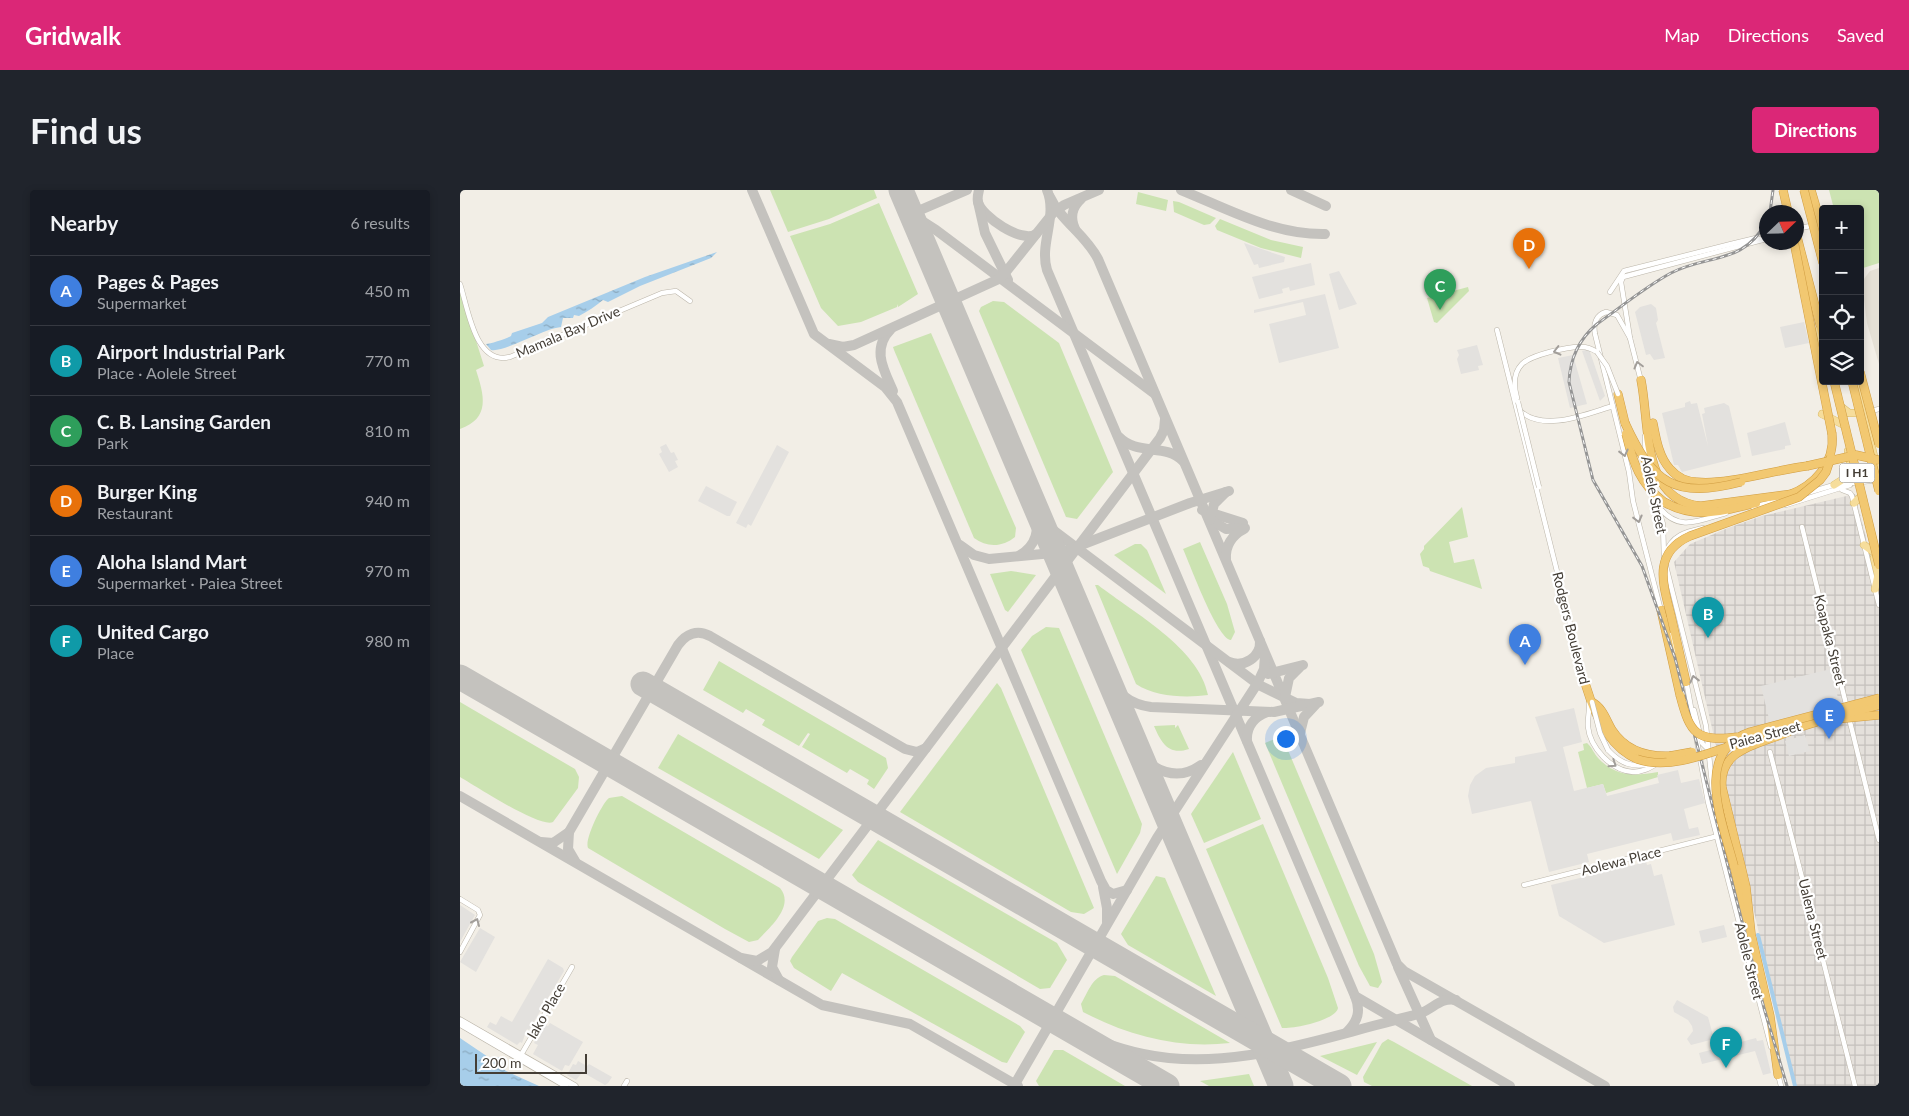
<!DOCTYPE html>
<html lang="en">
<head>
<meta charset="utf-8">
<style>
  :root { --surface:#171b24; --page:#20242c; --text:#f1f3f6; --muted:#9ea1a6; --line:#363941; --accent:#db2777 }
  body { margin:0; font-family:Lato,sans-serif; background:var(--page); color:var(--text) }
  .controls { position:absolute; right:15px; top:15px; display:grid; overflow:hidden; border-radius:5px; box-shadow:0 2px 8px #0003 }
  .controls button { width:45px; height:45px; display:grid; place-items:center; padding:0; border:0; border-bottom:1px solid var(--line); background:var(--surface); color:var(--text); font:25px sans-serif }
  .compass { position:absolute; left:1299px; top:15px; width:45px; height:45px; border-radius:50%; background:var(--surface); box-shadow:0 2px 8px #0003; rotate:67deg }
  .scale { position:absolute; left:15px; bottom:12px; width:112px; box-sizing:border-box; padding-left:5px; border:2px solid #443e36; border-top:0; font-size:14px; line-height:18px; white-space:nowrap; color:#443e36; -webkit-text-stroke:4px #fff; paint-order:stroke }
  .you { position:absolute; left:825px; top:548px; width:18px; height:18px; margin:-12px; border:4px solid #fff; border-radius:50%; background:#1a73e8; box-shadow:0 0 0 8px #1a73e833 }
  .badge { display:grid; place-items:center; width:32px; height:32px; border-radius:50%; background:var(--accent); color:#fff; font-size:16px; font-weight:700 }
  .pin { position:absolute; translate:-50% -41px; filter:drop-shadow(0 1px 2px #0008) }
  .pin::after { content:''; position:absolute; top:26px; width:18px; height:15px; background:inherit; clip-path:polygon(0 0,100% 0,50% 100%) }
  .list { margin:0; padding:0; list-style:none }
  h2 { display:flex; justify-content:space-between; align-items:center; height:65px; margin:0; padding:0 20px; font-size:21px }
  h2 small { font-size:16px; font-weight:400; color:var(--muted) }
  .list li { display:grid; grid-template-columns:32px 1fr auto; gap:15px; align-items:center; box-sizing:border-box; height:70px; padding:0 20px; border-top:1px solid var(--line) }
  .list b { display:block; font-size:19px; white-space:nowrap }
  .list p { margin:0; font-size:16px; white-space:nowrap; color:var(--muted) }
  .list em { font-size:16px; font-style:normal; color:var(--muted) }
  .icon { flex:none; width:28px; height:28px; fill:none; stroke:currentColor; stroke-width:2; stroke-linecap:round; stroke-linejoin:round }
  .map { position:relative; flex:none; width:1419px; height:896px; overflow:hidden; border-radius:5px }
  header { display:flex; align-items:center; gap:30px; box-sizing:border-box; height:70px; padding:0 25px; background:var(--accent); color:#fff }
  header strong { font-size:24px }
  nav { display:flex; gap:28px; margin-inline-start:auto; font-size:18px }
  .intro { display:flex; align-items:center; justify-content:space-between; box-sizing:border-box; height:120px; padding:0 30px }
  h1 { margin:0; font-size:35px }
  .button { padding:12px 22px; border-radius:5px; background:var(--accent); color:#fff; font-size:18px; font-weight:700 }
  main { display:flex; gap:30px; padding:0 30px }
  aside { flex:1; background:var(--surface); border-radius:5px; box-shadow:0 2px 8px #0003 }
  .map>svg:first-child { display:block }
  .residential { fill:#e5e0d5 }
  .industrial { fill:url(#industrial-grid) }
  .green { fill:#cce3b2 }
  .parking { fill:#e3e1de }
  .water { fill:url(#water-ripples) }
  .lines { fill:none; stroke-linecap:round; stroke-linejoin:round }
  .canal { stroke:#a7ceea; stroke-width:4 }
  .taxiway { stroke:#c4c2be; stroke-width:10 }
  .runway { stroke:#c4c2be; stroke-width:25 }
  .minor-casing { stroke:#bcb6aa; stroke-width:5.5 }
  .tertiary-casing { stroke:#bcb6aa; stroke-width:7 }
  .primary-casing { stroke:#d9ba6c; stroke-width:8 }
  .motorway-casing { stroke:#d09d42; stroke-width:9 }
  .minor { stroke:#fff; stroke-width:4.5 }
  .tertiary { stroke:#fff; stroke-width:5.5 }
  .primary { stroke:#f6dd9b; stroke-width:7 }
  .motorway { stroke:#f2c871; stroke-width:8 }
  .rail-casing { stroke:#959595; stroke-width:3 }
  .rail { stroke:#fff; stroke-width:1; stroke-dasharray:4; stroke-linecap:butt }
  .minor-bridge-casing { stroke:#bcb6aa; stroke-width:5.5; stroke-linecap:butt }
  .motorway-bridge-casing { stroke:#d09d42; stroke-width:9; stroke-linecap:butt }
  .minor-bridge { stroke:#fff; stroke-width:4.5 }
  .motorway-bridge { stroke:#f2c871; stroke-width:8 }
  .oneway { stroke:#a29e9a }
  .labels { text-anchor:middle; stroke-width:4.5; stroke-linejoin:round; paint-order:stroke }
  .shield { fill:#fff; stroke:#7c7872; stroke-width:1 }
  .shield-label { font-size:12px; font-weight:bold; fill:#443e36 }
  .street-label { font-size:14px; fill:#443e36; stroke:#fff }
</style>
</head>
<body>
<header>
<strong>Gridwalk</strong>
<nav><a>Map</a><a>Directions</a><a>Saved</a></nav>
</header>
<div class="intro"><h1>Find us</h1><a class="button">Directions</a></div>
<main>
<aside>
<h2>Nearby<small>6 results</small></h2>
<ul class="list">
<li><span class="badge" style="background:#3f7fe0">A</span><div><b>Pages &amp; Pages</b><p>Supermarket</p></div><em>450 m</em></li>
<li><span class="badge" style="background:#0f9aa8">B</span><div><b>Airport Industrial Park</b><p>Place · Aolele Street</p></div><em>770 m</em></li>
<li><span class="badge" style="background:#2e9e5b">C</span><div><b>C. B. Lansing Garden</b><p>Park</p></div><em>810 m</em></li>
<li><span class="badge" style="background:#e8710a">D</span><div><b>Burger King</b><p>Restaurant</p></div><em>940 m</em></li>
<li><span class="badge" style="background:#3f7fe0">E</span><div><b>Aloha Island Mart</b><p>Supermarket · Paiea Street</p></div><em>970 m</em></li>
<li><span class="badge" style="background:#0f9aa8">F</span><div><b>United Cargo</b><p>Place</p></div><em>980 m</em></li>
</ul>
</aside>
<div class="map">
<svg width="1419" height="896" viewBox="0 0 1419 896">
  <defs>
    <pattern id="industrial-grid" width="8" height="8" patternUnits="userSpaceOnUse" patternTransform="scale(1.25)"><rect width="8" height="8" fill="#e4e0db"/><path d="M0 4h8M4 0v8" fill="none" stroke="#c5c1bd"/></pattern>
    <pattern id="water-ripples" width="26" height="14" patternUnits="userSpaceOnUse" patternTransform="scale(1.25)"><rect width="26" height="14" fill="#a7ceea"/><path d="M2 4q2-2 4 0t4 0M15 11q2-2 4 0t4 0" fill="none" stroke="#8aa9be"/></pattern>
  </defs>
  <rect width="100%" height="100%" fill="#f2eee6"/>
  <polygon class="residential" points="1419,78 1419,174 1407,133 1403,102 1404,89 1410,81"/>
  <polygon class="industrial" points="1395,304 1419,399 1419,896 1334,896 1214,372 1230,354 1268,338 1302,326"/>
  <g class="green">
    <polygon points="310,0 414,0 417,8 369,29 328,42"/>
    <polygon points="1369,0 1419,0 1419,73 1400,79 1400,19 1374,19"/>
    <polygon points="678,2 708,10 706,21 676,14"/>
    <polygon points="713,11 719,12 756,28 750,34 744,35 714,22"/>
    <polygon points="419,13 458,104 438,117 437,114 437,117 401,132 378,136 361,118 330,46 370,34"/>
    <polygon points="760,29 811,50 843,57 841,68 801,58 757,40 755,36"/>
    <polygon points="1008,97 1009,101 977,133 974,132 967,108"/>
    <path d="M0 100 24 176 16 180C24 205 31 228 0 239Z"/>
    <polygon points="533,111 544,112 599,153 653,282 617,329 606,327 519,121 521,117"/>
    <path d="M471 143 556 338 555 347C543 357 527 358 514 348L434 160 433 157Z"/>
    <polygon points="1002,317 1008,347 989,352 994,373 1014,369 1022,399 970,381 969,378 963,376 960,364 964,359 964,356"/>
    <path d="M740 352 767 414 775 442 771 450C757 449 730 374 723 359Z"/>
    <polygon points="675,354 681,354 687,360 706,404 654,365"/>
    <polygon points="551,381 576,385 548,422 545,420 530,384"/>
    <path d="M635 395H638C674 423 739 458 748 505 726 508 695 507 676 494Z"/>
    <polygon points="586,437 599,438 682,634 680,643 657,684 561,460 572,446"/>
    <polygon points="259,471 426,568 428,578 414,599 407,594 409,590 390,579 387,583 342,557 350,544 348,543 339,556 302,535 305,530 286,519 283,523 243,500"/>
    <polygon points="537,493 541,498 634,718 624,724 611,722 440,622"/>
    <path d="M0 512 115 579 119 587 118 598 93 632C81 639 14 595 0 587Z"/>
    <path d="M715 535V538L718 535 729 559C708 566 701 552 694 536Z"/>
    <polygon points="218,544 383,640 359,669 198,578"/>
    <polygon points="822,546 914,764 922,792 918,798 910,796 899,776 805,553"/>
    <path d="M1127 553C1132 557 1134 564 1139 569 1157 587 1174 586 1198 582V587L1146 603 1143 594 1127 598 1118 562 1124 560 1123 554Z"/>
    <polygon points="773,562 801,629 744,653 731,624"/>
    <path d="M162 606 320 698C335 716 310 737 298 750L289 752 265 739 128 658C124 649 143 612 149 608Z"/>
    <path d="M803 634 868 788 878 818C876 830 834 839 822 838L746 659Z"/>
    <polygon points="418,650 597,753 607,770 590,798 580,799 398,692 392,685"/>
    <polygon points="696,686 705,688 756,806 668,755 661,744"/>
    <polygon points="367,728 375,729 560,836 565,842 547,873 542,872 382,783 371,801 334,778 330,771 332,767 358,731"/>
    <path d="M644 785 655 786 770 853C718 859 669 846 623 822L621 814C627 804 632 788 644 785Z"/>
    <polygon points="928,849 934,852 1012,896 912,896 904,892 903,887 922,853"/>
    <polygon points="917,852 897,885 860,866"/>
    <polygon points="594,860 603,860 665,896 579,896 576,891"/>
    <polygon points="789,884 794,896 749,896 740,891"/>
  </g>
  <g class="parking">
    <polygon points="784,53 825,67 824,72 799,78 798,74 794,75"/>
    <polygon points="851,73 855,95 830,101 829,97 822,99 823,103 799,109 792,87"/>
    <polygon points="879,81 897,114 879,120 869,84"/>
    <polygon points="865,104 879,158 819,173 809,134 846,125 843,112 794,123 794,120"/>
    <polygon points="1191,114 1196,118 1198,130 1196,133 1205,168 1194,170 1190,164 1186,165 1175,122 1180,117"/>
    <polygon points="1344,132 1349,153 1325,158 1320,137"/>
    <polygon points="1017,155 1023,175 1018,176 1019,180 1001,184 997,169 999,165 997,160"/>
    <polygon points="1129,159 1145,206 1140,211 1122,161"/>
    <polygon points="1113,165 1127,214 1110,218 1098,168"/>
    <polygon points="1230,211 1231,214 1237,213 1248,256 1242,224 1245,223 1244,218 1264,213 1269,216 1281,267 1222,282 1218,275 1214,275 1202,223 1225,217 1225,213"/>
    <polygon points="1325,232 1331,255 1325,256 1325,259 1292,266 1287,243"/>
    <polygon points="206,254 211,263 214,262 218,270 215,271 218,277 209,282 199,264 202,262 200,257"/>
    <polygon points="317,255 329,262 291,336 288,334 286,338 276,333"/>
    <polygon points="246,296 277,312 270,326 267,326 238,311"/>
    <polygon points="1371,479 1380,516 1310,533 1301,496"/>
    <polygon points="1114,518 1122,552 1103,557 1114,601 1143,594 1147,606 1199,593 1197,585 1218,580 1221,593 1239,589 1245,613 1224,619 1229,639 1238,637 1240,645 1213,651 1211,643 1127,664 1129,672 1089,682 1071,611 1012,624 1008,606 1010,595 1015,586 1026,578 1055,573 1055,567 1087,561 1075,527"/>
    <polygon points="1345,545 1350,561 1329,566 1325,551"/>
    <polygon points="1186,672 1187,675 1191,674 1194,686 1202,684 1215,735 1144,753 1099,726 1091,695"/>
    <polygon points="0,715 15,725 0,752"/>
    <polygon points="1264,735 1267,747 1242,753 1239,741"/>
    <polygon points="20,738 35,747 16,782 0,772"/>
    <polygon points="88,769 103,778 104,781 69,840 67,839 62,853 60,852 57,855 27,837 30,832 36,835 41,826 52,832"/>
    <polygon points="1217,810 1248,827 1254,849 1231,855 1227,849 1233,841 1232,836 1228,830 1214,822 1213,817"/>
    <polygon points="90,833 123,852 109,876 105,875 102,881 73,864 78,855 74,853 85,835 88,836"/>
    <polygon points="1296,848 1297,851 1303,850 1311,883 1303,885 1295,861 1242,874 1239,863"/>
    <polygon points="118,871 127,876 129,874 152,887 148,893 145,895 124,883 124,880 116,890 107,885 113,874 116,875"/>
  </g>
  <g class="water">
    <path d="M257 62 251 68 180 96 148 112 143 110C136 116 128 121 119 126L114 125 113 128H103L101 137C82 139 44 163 31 160L26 154C30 154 46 149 51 146L52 143 82 133 88 127 185 87Z"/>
    <polygon points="0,848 31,869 41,867 43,878 46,881 79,896 0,896"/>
  </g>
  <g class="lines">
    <polyline class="canal" points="1298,745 1335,896"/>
    <g class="taxiway">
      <polyline points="292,0 354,144 425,197 437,212 641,691 646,700 653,704 667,700"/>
      <path d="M519 0C518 4 517 8 518 12 521 26 562 54 576 44"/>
      <path d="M587 0C598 26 579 54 587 80L895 806 1050 896"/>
      <path d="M721 0C768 19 814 45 865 44"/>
      <polyline points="831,0 866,16"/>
      <path d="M590 7C601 31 626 45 638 69L937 774 944 781 1145 896"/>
      <polyline points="518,12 525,43 548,90"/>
      <polyline points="451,24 476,40 695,204"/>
      <polyline points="451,24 507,0"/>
      <path d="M615 39C610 28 612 17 621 9"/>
      <path d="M431 139C411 159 424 180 433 201"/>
      <polyline points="369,154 383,157 394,155 541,88 593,23 604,15 639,0"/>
      <path d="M659 247C677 266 706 253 723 271"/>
      <polyline points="574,316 583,330 593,340 799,495 836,513 850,514"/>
      <polyline points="742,320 783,333"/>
      <polyline points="749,329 766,339 785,338"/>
      <polyline points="750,330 754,314 766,302"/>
      <polyline points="500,355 514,365 529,369 603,362 730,313 769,301"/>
      <path d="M560 365C577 355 579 340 576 321"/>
      <path d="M766 369C765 356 772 345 784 339"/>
      <path d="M769 472C784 478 801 467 800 451"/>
      <path d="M645 482C656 502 668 514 691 517L814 522 859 512"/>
      <polyline points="808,484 843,475"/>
      <polyline points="825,507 829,488 840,477"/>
      <polyline points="840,543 844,527 856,514"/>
      <path d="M787 551C786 537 794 527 807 522"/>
      <path d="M677 558C691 582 718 592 741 575"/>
      <polyline points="0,606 362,815 450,834 558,896"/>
      <polyline points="109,642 108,659 115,671"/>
      <path d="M81 652 93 653 109 642 218 455C226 444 237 439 250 446L445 559 457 562 466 558"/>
      <polyline points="643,697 647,718 647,732"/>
      <polyline points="315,759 312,777 319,790"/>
      <polyline points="281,768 297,771 312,762 700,248 704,240 705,229"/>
      <polyline points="938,777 971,850"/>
      <path d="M601 835C628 847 654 858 683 864 767 882 852 851 932 831 942 828 952 826 961 823 974 818 981 807 996 810"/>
      <path d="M887 842C898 831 901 821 895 806"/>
      <polyline points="555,894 697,648 797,494 804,479 805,465"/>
    </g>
    <g class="runway">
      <polyline points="441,0 821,896"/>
      <polyline points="0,487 707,896"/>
      <polyline points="183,494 879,896"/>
    </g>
    <defs>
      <g id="minor">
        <polyline points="1336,39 1355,35"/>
        <path d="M0 94C8 118 15 176 50 167L202 103 216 101 230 111"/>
        <polyline points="1150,102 1164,81 1271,54 1296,48 1302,50"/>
        <polyline points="1037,140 1126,498"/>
        <path d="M1170 148 1157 125 1146 122C1136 125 1133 134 1135 144L1169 282 1173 311 1201 421"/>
        <polyline points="1181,191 1170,148 1161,92 1163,87 1306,49"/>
        <path d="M1057 208C1054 197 1053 183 1062 174 1071 165 1109 156 1122 157 1128 157 1132 159 1137 162"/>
        <path d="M1059 220C1083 243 1126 224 1153 216"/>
        <polyline points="1408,222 1419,219"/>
        <polyline points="1185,246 1186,277 1190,296"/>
        <polyline points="1382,300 1390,303 1392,306 1419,415"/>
        <polyline points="1347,303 1374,295 1418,290"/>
        <polyline points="1194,305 1203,334 1204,368 1246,536 1253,603"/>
        <polyline points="1326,315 1390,295"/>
        <path d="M1199 317C1219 343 1240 330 1266 323"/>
        <polyline points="1293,317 1325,309"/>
        <polyline points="1342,337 1387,518"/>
        <path d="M1205 364C1212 345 1225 342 1243 338"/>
        <polyline points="1210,445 1216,461"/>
        <polyline points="1226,490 1248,612 1311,857"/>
        <path d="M1129 513C1130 521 1127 529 1128 537 1130 557 1151 581 1173 582 1183 582 1190 578 1198 573"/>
        <polyline points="1234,520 1242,553 1248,559"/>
        <polyline points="1389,528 1419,650"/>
        <path d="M1148 560C1161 574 1173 578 1191 574"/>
        <polyline points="1310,562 1395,896"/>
        <polyline points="1256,623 1258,642"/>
        <polyline points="1064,695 1258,646"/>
        <polyline points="0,709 18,720 20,725 0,762"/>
        <polyline points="61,865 112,777"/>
        <polyline points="1318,884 1321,896"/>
        <polyline points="164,896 167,891"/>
      </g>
      <g id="tertiary">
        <polyline points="0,830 115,896"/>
        <polyline points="0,834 106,896"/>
      </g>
      <g id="primary">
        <polyline points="1359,140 1363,157"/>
        <polyline points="1396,191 1418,283"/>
        <polyline points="1380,216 1389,223 1404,223"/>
        <polyline points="1362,224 1382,234"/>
        <polyline points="1388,261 1394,287"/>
        <polyline points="1374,295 1385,288 1389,275"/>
        <polyline points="1394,313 1399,308"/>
        <polyline points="1404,355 1412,361"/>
        <polyline points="1414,368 1419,389"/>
        <polyline points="1415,399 1418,385"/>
      </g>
      <g id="motorway">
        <polyline points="1351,0 1363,41"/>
        <polyline points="1336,43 1363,146"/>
        <path d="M1181 190C1190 234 1181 311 1241 316L1332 304"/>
        <polyline points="1158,204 1165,233"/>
        <path d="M1193 233C1196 249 1199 267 1210 279 1217 287 1227 292 1237 292 1269 295 1314 280 1347 276"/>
        <path d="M1329 305C1355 295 1375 273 1372 244"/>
        <path d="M1204 312C1235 330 1264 321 1296 313"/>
        <polyline points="1201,420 1220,505"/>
        <polyline points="1211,426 1226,492"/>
        <path d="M1126 496C1134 523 1149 557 1177 569"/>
        <path d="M1132 512C1143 518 1146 530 1152 540 1165 560 1187 567 1210 566"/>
        <polyline points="1334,539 1363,530"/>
        <polyline points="1285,551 1308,545"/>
        <polyline points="1274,676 1286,728"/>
        <polyline points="1292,748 1310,826 1318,885"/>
        <path d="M1292 752 1286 697 1262 597C1258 554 1309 554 1336 538"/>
      </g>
    </defs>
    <use href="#minor" class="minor-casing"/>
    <use href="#tertiary" class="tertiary-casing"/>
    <use href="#primary" class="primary-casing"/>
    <use href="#motorway" class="motorway-casing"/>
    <use href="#minor" class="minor"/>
    <use href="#tertiary" class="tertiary"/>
    <use href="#primary" class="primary"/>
    <use href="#motorway" class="motorway"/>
    <defs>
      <g id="rail">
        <polyline points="1310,22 1313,0"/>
        <path d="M1306 32C1284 75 1247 64 1211 83 1185 97 1161 117 1137 134 1119 149 1110 168 1109 192L1133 290 1182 376 1215 468 1304 818 1327 896"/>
      </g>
    </defs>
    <use href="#rail" class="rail-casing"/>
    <use href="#rail" class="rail"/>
    <defs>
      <g id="minor-bridge">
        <polyline points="1137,162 1147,176 1158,204"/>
        <polyline points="1058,212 1079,297"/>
        <polyline points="1132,512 1140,543 1148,560"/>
      </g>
      <g id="motorway-bridge">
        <polyline points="1323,0 1328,22"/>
        <polyline points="1344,0 1363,73"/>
        <polyline points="1334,52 1372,244"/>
        <polyline points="1400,182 1419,254"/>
        <polyline points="1374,191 1419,375"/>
        <polyline points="1392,191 1419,301"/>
        <path d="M1165 233C1193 294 1215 309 1281 292"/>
        <path d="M1166 244C1173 273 1180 294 1204 312"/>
        <polyline points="1347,276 1396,265 1419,270"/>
        <path d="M1211 426C1203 394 1192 363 1230 346L1339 307 1360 290 1366 282 1371 267"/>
        <path d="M1220 505C1230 544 1236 552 1278 547"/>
        <polyline points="1377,529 1419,525"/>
        <polyline points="1363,530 1419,515"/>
        <polyline points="1297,544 1337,538"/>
        <polyline points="1210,566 1232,562"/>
        <path d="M1177 569C1211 581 1253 561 1285 551"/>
        <path d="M1274 676C1263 633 1232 563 1290 542L1419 508"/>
      </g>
    </defs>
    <use href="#minor-bridge" class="minor-bridge-casing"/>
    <use href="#motorway-bridge" class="motorway-bridge-casing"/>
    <use href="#minor-bridge" class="minor-bridge"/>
    <use href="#motorway-bridge" class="motorway-bridge"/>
  </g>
  <defs><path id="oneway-chevron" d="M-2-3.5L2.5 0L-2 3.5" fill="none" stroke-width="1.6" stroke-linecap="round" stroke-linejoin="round" transform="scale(1.25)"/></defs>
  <g class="oneway">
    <use href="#oneway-chevron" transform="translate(1097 161) rotate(166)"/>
    <use href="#oneway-chevron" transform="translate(1178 175) rotate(-105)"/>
    <use href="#oneway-chevron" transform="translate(1164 263) rotate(76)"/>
    <use href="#oneway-chevron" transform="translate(1178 329) rotate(76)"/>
    <use href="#oneway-chevron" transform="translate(1234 489) rotate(-104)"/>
    <use href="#oneway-chevron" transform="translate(1153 574) rotate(34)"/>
    <use href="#oneway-chevron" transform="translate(16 732) rotate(-66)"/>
  </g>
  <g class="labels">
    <rect class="shield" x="1379.5" y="273.5" width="35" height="19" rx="4"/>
    <g class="shield-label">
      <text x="1397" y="287">I H1</text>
    </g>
    <g class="street-label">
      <text transform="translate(108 142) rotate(-23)" y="5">Mamala Bay Drive</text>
      <text transform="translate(1194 305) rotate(78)" y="5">Aolele Street</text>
      <text transform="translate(1111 438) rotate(76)" y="5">Rodgers Boulevard</text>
      <text transform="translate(1370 450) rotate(76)" y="5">Koapaka Street</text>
      <text transform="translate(1305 545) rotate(-15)" y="5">Paiea Street</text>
      <text transform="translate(1161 671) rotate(-14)" y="5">Aolewa Place</text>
      <text transform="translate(1353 729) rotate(76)" y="5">Ualena Street</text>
      <text transform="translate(1289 771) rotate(76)" y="5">Aolele Street</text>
      <text transform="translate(86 821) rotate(-60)" y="5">Iako Place</text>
    </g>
  </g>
</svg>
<div class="controls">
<button>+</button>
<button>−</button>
<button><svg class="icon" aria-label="locate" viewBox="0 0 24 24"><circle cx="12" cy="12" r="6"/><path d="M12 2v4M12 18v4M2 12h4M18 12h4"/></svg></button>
<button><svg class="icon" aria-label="layers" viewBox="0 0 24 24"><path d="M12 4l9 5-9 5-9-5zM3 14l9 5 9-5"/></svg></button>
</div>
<svg class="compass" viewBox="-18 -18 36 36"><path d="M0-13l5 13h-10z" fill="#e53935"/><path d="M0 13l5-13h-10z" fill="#9ea1a6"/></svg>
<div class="scale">200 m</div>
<div class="you"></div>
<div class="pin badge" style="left:1065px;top:475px;background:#3f7fe0">A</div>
<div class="pin badge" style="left:1248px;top:448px;background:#0f9aa8">B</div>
<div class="pin badge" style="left:980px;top:120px;background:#2e9e5b">C</div>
<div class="pin badge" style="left:1069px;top:79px;background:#e8710a">D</div>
<div class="pin badge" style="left:1369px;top:549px;background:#3f7fe0">E</div>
<div class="pin badge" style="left:1266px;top:878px;background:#0f9aa8">F</div>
</div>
</main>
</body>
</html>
